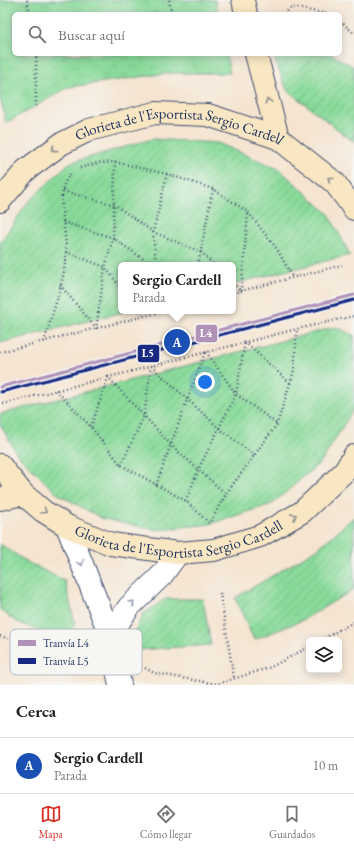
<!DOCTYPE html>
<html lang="es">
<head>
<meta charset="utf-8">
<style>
  :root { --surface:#fff; --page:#f6f6f6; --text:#222; --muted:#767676; --line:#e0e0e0; --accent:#d93025 }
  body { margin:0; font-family:"EB Garamond",serif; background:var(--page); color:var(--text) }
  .controls { position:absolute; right:12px; bottom:12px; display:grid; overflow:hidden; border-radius:6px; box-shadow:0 2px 10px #0003 }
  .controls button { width:36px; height:36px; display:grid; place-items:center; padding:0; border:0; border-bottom:1px solid var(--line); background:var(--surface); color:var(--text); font:20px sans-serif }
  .you { position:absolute; left:205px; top:382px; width:14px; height:14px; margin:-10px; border:3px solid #fff; border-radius:50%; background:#1a73e8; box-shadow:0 0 0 6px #1a73e833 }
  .badge { display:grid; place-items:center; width:26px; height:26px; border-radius:50%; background:var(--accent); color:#fff; font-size:13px; font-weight:700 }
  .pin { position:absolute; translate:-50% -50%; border:2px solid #fff; box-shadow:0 1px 4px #0006 }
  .popup { position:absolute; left:118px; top:262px; width:118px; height:52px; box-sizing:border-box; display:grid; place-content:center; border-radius:6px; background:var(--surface); filter:drop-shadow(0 1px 3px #0005); font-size:13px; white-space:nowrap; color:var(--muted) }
  .popup b { font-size:15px; color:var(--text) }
  .popup::after { content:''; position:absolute; left:50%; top:100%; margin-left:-8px; border:8px solid transparent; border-top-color:var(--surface) }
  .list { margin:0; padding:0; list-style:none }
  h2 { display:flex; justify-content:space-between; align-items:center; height:52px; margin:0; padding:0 16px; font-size:17px }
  h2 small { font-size:13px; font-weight:400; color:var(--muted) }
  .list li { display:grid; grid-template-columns:26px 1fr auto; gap:12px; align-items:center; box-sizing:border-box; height:56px; padding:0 16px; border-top:1px solid var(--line) }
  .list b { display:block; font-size:15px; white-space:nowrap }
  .list p { margin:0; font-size:13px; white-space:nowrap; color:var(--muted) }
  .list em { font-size:13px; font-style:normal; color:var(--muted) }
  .icon { flex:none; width:22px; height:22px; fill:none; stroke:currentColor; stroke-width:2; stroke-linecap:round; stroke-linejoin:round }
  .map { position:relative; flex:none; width:354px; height:685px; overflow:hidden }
  .search { position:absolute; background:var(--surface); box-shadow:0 2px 10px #0003; left:12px; right:12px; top:12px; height:44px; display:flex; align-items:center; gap:10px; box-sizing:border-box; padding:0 14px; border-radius:6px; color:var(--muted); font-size:15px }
  .sheet { height:108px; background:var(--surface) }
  nav { display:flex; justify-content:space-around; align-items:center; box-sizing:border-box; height:56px; border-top:1px solid var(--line); background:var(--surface); font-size:11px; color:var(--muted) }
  nav a { display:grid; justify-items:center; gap:2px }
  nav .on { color:var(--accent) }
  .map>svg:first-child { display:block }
  .park { fill:url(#park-crowns); stroke:#52847c }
  .garden { fill:url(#garden-furrows); stroke:#52847c }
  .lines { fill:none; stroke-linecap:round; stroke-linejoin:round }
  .street-casing { stroke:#3c4a6f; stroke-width:24 }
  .secondary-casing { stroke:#3c4a6f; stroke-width:24 }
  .path { stroke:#3c4a6f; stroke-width:2.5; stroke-dasharray:1 3; stroke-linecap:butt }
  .street { stroke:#fff; stroke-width:22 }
  .secondary { stroke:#f9e7c3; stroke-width:22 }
  .tram-1-casing { stroke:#f6f6f2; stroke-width:6 }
  .tram-2-casing { stroke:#f6f6f2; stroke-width:6 }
  .tram-1 { stroke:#b092b8; stroke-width:3 }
  .tram-2 { stroke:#172983; stroke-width:3 }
  .oneway { stroke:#8a8b90 }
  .oneway2 { stroke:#8d97ae }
  .labels { text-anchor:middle; stroke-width:3.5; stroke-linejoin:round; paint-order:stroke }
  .street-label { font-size:15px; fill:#1b2f5e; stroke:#f6f6f2 }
  .key { fill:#f6f6f2; stroke:#b4bac6; stroke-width:1 }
  .key-label { font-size:11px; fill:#1b2f5e }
  .line-badge { stroke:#f6f6f2; stroke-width:1.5 }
  .badge-label { font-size:11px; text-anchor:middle; font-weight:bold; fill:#fff }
</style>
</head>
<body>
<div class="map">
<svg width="354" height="685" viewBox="0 0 354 685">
  <defs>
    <pattern id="park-crowns" width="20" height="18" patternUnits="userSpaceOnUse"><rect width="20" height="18" fill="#89da9a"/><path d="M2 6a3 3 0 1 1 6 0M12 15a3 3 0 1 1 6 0" fill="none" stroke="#76bb87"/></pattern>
    <pattern id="garden-furrows" width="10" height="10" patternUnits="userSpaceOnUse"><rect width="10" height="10" fill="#89da9a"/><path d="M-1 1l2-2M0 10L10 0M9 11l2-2" fill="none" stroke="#76bb87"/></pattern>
  </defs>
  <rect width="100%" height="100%" fill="#f6f6f2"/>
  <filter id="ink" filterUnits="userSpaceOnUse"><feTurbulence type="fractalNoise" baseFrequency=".025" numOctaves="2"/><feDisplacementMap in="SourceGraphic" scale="8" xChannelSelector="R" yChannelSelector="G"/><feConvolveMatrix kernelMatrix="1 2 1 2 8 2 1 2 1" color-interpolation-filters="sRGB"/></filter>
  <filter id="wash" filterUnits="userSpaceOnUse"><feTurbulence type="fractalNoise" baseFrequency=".012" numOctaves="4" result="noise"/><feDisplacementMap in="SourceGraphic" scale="16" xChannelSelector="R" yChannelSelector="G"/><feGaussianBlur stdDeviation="0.9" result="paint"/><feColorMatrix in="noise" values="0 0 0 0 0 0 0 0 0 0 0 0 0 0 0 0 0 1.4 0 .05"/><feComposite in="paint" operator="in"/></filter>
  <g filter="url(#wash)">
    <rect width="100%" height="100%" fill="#f5e4d0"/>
    <polygon class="park" points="0,0 215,0 218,14 14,14 14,54 226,54 230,73 169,73 69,87 6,123 0,97"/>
    <g class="garden">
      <polygon points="276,54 331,54 354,67 354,142 287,90 275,60"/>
      <polygon points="152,139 218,143 279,169 329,214 350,255 233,284 233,265 121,265 121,311 127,311 0,343 0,243 28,202 69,163"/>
      <polygon points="335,327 354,335 354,408 322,461 272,504 210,524 157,530 103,519 56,493 17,454 0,424 0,414"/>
      <polygon points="354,517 354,589 303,620 254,640 235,598 317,549"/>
      <polygon points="0,544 27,562 65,581 75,624 63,640 17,622 0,610"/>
      <polygon points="165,599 203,599 211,645 137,650 133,636 143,614"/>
    </g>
  </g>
  <g filter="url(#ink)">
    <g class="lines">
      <defs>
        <g id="street">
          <polyline points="67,526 110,635 120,685"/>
          <polyline points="110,635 129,607 162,575 178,553"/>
        </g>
        <g id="secondary">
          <polyline points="243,0 246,14"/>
          <polyline points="256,54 278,138"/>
          <path id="s1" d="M0 201 26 170 61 144 89 130 155 113 208 115 278 138 335 183 354 209"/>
          <path id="s2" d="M0 465 23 494 43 511 67 526 111 544 178 553 214 550 260 536 302 512 345 471 354 456"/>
          <polyline points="0,499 23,494"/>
        </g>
      </defs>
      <use href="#street" class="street-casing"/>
      <use href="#secondary" class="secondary-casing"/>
      <g class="path">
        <polyline points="27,0 30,14"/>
        <polyline points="169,0 172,14"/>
        <polyline points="284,14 292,7 327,14"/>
        <polyline points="340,21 354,33"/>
        <polyline points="36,106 36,54"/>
        <polyline points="80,168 98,163 115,162 167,174 213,189 248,212 277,249 293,278"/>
        <polyline points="63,191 115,205 153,232 201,252 214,265"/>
        <polyline points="63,222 113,238 152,265"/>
        <polyline points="66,252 105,267 121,288"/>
        <polyline points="156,265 153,232 167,174"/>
        <polyline points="198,265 213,189"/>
        <polyline points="233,283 241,291"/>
        <polyline points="60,285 96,328"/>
        <polyline points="241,291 248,213"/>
        <polyline points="233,293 342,265"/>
        <polyline points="139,311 143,317"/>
        <polyline points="96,329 105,267 113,238 115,162"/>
        <path d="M44 342C52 313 65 282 66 252 67 231 53 190 71 174"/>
        <polyline points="245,342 291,384"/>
        <polyline points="0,352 165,311"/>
        <polyline points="206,352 236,394 277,424"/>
        <polyline points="151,366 220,429 255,456"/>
        <polyline points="56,390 91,427 121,465 186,501 209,523"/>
        <polyline points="3,404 297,329 354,316"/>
        <polyline points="91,427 108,377 172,446 226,494"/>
        <polyline points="121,465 144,416 151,366"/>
        <polyline points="156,485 205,352"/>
        <polyline points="186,501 199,468 236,394 245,342"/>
        <polyline points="211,521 226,494 277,424 294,371 297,329"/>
        <polyline points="220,593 234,679"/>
        <polyline points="0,636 64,654 85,651"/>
        <polyline points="321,640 354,622"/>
        <polyline points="145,668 154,673 217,684 271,667 309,647"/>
      </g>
      <use href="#street" class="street"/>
      <use href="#secondary" class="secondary"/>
      <defs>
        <polyline id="tram-1" points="0,387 354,295"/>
        <polyline id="tram-2" points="1,392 354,300"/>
      </defs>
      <use href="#tram-1" class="tram-1-casing"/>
      <use href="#tram-2" class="tram-2-casing"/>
      <use href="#tram-1" class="tram-1"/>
      <use href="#tram-2" class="tram-2"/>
    </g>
    <defs><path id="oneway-chevron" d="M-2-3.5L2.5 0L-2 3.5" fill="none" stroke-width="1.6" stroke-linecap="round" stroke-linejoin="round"/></defs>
    <g class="oneway">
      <use href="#oneway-chevron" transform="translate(268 101) rotate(-105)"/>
      <use href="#oneway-chevron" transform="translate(54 149) rotate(143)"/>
      <use href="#oneway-chevron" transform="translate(330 179) rotate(-142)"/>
      <use href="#oneway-chevron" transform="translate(44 511) rotate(35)"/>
      <use href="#oneway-chevron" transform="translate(294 516) rotate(-30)"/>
    </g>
    <g class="oneway2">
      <use href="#oneway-chevron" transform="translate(81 563) rotate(69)"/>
      <use href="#oneway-chevron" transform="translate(132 603) rotate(-46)"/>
    </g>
  </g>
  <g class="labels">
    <g class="street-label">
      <text dy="5" stroke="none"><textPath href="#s1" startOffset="208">Glorieta de l'Esportista Sergio Cardell</textPath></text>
      <text dy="5" stroke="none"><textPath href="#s2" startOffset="208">Glorieta de l'Esportista Sergio Cardell</textPath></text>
    </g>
  </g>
  <rect x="10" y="629" width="132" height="46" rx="6" class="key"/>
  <rect x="18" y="640" width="18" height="6" fill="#b092b8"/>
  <rect x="18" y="658" width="18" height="6" fill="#172983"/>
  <g class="key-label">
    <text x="43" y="647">Tranvía L4</text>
    <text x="43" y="665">Tranvía L5</text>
  </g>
  <g class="line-badge">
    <rect x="195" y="324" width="23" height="19" rx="4" fill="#b092b8"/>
    <rect x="137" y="344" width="23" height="19" rx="4" fill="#172983"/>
  </g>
  <g class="badge-label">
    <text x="206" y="337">L4</text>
    <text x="148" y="357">L5</text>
  </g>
</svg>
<div class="controls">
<button><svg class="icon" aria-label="layers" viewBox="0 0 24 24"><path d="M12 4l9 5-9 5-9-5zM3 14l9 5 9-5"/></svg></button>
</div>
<div class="you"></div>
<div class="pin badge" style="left:177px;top:342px;background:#1a4fb4">A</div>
<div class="popup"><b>Sergio Cardell</b>Parada</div>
<div class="search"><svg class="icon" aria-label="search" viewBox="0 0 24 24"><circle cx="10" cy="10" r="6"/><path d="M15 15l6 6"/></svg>Buscar aquí</div>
</div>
<section class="sheet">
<h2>Cerca<small></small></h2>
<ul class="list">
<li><span class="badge" style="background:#1a4fb4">A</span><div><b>Sergio Cardell</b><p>Parada</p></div><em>10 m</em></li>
</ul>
</section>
<nav>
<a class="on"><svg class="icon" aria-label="map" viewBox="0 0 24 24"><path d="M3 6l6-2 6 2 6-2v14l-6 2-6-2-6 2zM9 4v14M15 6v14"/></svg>Mapa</a>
<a><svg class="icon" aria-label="directions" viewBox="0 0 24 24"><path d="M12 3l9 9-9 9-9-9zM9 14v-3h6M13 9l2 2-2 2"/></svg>Cómo llegar</a>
<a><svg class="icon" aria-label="saved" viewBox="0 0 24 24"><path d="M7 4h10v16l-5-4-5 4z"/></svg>Guardados</a>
</nav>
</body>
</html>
